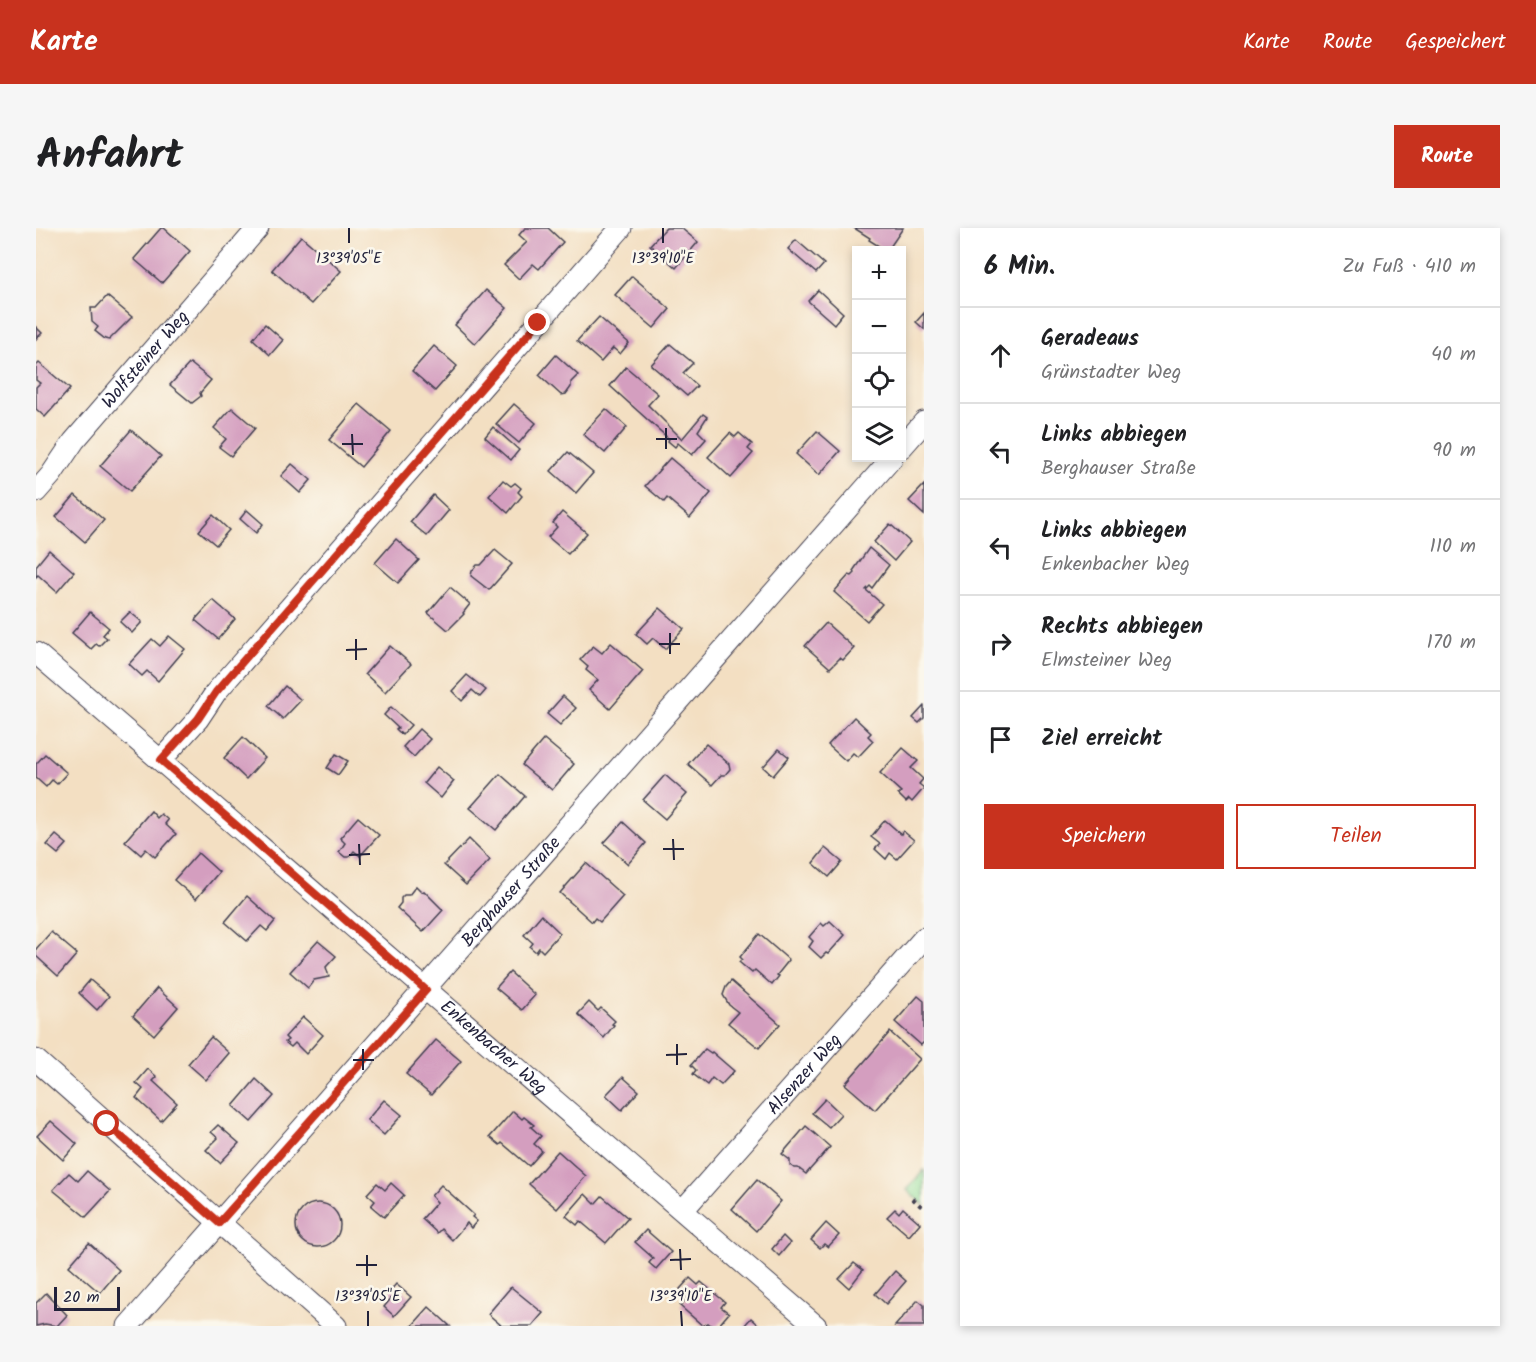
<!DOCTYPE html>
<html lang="de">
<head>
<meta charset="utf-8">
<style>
  :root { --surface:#fff; --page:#f6f6f6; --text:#202124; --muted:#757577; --line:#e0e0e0; --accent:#c8321e }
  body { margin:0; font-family:Kalam,sans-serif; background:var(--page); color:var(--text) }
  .controls { position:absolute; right:18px; top:18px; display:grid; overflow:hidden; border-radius:0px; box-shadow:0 3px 9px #0003 }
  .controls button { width:54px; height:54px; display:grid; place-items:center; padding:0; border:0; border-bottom:2px solid var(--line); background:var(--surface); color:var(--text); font:30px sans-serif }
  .scale { position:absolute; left:18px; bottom:15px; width:66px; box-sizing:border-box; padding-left:6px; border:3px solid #22223b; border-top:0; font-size:16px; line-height:21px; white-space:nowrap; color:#22223b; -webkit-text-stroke:4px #fbf7ec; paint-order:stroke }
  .stop { position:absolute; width:18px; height:18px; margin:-14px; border:4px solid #c8321e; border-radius:50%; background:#fff }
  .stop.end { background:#c8321e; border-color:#fff; box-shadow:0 2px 6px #0008 }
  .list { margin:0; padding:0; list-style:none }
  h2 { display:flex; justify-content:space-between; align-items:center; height:78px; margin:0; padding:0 24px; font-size:26px }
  h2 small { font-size:20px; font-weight:400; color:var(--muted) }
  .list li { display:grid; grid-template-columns:39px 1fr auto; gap:18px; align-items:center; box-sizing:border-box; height:96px; padding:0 24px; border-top:2px solid var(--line) }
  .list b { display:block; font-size:22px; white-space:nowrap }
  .list p { margin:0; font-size:20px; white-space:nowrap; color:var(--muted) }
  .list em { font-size:20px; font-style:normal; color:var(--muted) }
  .actions { display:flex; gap:12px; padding:18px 24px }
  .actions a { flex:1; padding:14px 0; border:2px solid var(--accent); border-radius:0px; text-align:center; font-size:21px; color:var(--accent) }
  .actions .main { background:var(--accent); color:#fff }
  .icon { flex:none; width:33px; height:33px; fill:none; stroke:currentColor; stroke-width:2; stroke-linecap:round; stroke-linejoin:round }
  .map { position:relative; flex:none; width:888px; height:1098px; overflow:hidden; border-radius:0px }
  header { display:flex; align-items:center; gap:36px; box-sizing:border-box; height:84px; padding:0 30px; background:var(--accent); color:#fff }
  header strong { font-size:28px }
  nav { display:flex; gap:33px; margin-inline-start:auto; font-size:21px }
  .intro { display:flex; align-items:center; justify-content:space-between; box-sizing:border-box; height:144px; padding:0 36px }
  h1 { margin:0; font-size:42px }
  .button { padding:15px 27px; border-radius:0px; background:var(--accent); color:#fff; font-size:21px; font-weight:700 }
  main { display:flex; gap:36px; padding:0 36px }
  aside { flex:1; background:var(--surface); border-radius:0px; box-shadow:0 3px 9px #0003 }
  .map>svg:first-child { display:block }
  .green { fill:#92dd99; stroke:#5a806a; stroke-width:1.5 }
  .building { fill:#d49ebf }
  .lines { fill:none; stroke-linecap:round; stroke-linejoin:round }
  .street-casing { stroke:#413e4f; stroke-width:23 }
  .path { stroke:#413e4f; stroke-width:4; stroke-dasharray:4.5 4.5; stroke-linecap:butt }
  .street { stroke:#fff; stroke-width:21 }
  .route { stroke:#c8321e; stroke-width:8 }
  .ticks { fill:none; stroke:#22223b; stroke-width:2 }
  .labels { text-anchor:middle; stroke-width:5; stroke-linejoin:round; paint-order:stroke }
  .street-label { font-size:18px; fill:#22223b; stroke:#fbf7ec }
  .ticks-label { font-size:15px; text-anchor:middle; fill:#22223b; stroke:#fbf7ec; stroke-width:5; stroke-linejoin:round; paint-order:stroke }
</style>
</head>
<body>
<header>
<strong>Karte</strong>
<nav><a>Karte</a><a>Route</a><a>Gespeichert</a></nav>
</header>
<div class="intro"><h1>Anfahrt</h1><a class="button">Route</a></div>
<main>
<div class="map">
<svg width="888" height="1098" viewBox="0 0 888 1098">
  <rect width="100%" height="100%" fill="#fbf7ec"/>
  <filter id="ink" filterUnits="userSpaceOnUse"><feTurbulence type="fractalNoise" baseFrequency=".0167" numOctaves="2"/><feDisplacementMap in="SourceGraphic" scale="12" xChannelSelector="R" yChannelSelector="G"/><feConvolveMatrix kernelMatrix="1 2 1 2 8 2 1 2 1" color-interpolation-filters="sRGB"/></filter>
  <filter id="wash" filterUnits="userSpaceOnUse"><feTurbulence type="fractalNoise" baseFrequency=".008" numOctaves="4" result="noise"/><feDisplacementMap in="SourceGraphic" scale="24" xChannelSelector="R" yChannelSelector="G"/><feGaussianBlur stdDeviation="1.35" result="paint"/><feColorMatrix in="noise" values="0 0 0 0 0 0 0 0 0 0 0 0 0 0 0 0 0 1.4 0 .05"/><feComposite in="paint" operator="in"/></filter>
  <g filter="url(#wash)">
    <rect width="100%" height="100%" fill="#f3dfc2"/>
    <polygon class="green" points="888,942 888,977 871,962"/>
    <g id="blocks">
      <g class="building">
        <polygon points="125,0 128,0 154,23 126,55 98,31"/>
        <polygon points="489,0 512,0 527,14 503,41 497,36 483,51 468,37 491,14 483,7"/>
        <polygon points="630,0 645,0 662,14 640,40 614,17"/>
        <polygon points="818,0 867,0 852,22 849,22 833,12 834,10"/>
        <polygon points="265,8 305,43 275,76 236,42"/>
        <polygon points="760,12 788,36 780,45 752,21"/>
        <polygon points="596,48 634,81 618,100 579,67"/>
        <polygon points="450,62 471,80 439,116 419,97"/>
        <polygon points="782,62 807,85 798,96 772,73"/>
        <polygon points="71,68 96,89 73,112 69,111 59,103 62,99 56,94 55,80 60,80"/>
        <polygon points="888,85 888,101 880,94"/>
        <polygon points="563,89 593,115 584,126 577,120 565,134 541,113"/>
        <polygon points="229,96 247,112 234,127 217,111"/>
        <polygon points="0,99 6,105 0,111"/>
        <polygon points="634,116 657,135 647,145 661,158 651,168 615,137"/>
        <polygon points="398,118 421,138 399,163 376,143"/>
        <polygon points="520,127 542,147 535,154 535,159 530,166 525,167 503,147"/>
        <polygon points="3,135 34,161 9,189 0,181 0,159 4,155 0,152 0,138"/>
        <polygon points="154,135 175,152 164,165 165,168 156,175 134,157"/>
        <polygon points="590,139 622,166 612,177 646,211 667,186 671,189 662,203 670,211 656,227 642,215 639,219 632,213 633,211 574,158"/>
        <polygon points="323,176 355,203 325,239 293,212"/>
        <polygon points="478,176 500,195 483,215 460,196"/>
        <polygon points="196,180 219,200 195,228 183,219 190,211 178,200"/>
        <polygon points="570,181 591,199 569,225 547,206"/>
        <polygon points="457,199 483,222 475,232 449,209"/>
        <polygon points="95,202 125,228 94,263 64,238"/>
        <polygon points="781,203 804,223 783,247 760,226"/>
        <polygon points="694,205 699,209 703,205 716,216 712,221 717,225 695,250 672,229"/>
        <polygon points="532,224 557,245 540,265 515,243"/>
        <polygon points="634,230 675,265 654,290 631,270 628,274 609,258"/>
        <polygon points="256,236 275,252 264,265 245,248"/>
        <polygon points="467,252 475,258 479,255 485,260 482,264 486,268 472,285 453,268"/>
        <polygon points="888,257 888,287 873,273"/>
        <polygon points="39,267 68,292 49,314 20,289"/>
        <polygon points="397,267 413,282 391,308 374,294"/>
        <polygon points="211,282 227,296 220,305 204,291"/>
        <polygon points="526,284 551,305 532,326 512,309 521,299 517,295"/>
        <polygon points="177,287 193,302 180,317 163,303"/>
        <polygon points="854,296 874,314 858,333 838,314"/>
        <polygon points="360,311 383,332 362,355 339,335"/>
        <polygon points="833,320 853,337 836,360 834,358 830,362 846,376 831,393 798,364 813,347 816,348 819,345 817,343"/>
        <polygon points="13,322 38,344 21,364 2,347 0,349 0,338"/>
        <polygon points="459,322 476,336 453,362 435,348 436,343 441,337 445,337"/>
        <polygon points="414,359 434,376 427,385 428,386 412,402 392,385"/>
        <polygon points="177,372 199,391 182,411 159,392"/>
        <polygon points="624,380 648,401 629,421 617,410 611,416 600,406"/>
        <polygon points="54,384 73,400 67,407 71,410 63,418 60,416 55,421 36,405"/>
        <polygon points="94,384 106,394 96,405 84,394"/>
        <polygon points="790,395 818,420 807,432 804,430 794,440 769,418"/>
        <polygon points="133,408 149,421 122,453 111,443 106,448 93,436 116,411 124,418"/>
        <polygon points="575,415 607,443 574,481 553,462 562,452 550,442 552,439 544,432 557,418 566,425"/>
        <polygon points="354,418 375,436 349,464 329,446"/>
        <polygon points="431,447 450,462 444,469 436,462 426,473 416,463"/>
        <polygon points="249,458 265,472 247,491 232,478"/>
        <polygon points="527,468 540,480 524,497 511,486"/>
        <polygon points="888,478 888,490 883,495 877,490"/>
        <polygon points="355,479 375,497 366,507 360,501 362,500 348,487"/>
        <polygon points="818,489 835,505 832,508 837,513 822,529 817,525 810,533 792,517"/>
        <polygon points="383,501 394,511 378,529 367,519"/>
        <polygon points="207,509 229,530 210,551 188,530"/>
        <polygon points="508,511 538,536 516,562 486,537"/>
        <polygon points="670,516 693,536 694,541 689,547 685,547 676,557 652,536"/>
        <polygon points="867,520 882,533 875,540 887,551 883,556 888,560 876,574 873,571 870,574 862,566 865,564 844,545"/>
        <polygon points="743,521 753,529 737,548 727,539"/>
        <polygon points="9,526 31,545 21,556 16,552 10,559 0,550 0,536"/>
        <polygon points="300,526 312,533 302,547 291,540"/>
        <polygon points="401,539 418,553 405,570 388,555"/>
        <polygon points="464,546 489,568 460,602 434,580"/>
        <polygon points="629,547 651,566 629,591 607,572"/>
        <polygon points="115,583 121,590 125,586 132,592 129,596 140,606 119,629 110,621 105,627 89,613"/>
        <polygon points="322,589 343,607 324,628 318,623 313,629 309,629 303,624 309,615 304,610"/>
        <polygon points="849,592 865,606 867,603 878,612 861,631 854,625 850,631 839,621 844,616 835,609"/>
        <polygon points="587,594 610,615 592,636 568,615"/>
        <polygon points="20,607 31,616 22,626 11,617"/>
        <polygon points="433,611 454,632 430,657 408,637"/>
        <polygon points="789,620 806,634 793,649 777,635"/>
        <polygon points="162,625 183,644 160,671 138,652"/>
        <polygon points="550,635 587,668 564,694 559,690 556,694 524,665"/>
        <polygon points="380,658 386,664 388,663 407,682 387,704 361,680 365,675 365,670 368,667 373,667"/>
        <polygon points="211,668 239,693 231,703 225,698 211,713 189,694"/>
        <polygon points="505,687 524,705 507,724 503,720 500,724 494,719 497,715 488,707"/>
        <polygon points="794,693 809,707 792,726 790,725 785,730 773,719 777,713 773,709 785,695 788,698"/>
        <polygon points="15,704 41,726 22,748 0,728 0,721"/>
        <polygon points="723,706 753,732 741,747 743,748 736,757 719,742 716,745 703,734 706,731 704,729"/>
        <polygon points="282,713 300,728 290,739 293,749 278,752 272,760 254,744"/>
        <polygon points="474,744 499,767 486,782 460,760"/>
        <polygon points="54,752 73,768 61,782 43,765"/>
        <polygon points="695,753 744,796 723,820 692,795 702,784 693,777 687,767 690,759"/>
        <polygon points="121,760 142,779 118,807 97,788"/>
        <polygon points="882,768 888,773 888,814 885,817 859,794"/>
        <polygon points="553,774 562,783 565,780 579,793 576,796 578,797 568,810 542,786"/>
        <polygon points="267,789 287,807 270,826 259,815 255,819 249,814 252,812 249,809"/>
        <polygon points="854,804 884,831 839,882 809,856"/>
        <polygon points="175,809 193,825 170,852 152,836"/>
        <polygon points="400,812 425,833 395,867 370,846"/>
        <polygon points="669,821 675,825 676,824 698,843 685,857 676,850 671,857 657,846 660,842 655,837"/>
        <polygon points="112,841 121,849 117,853 141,875 125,893 100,870 107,861 100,855"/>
        <polygon points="587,849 603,863 586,882 570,867"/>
        <polygon points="220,851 238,868 215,894 197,878"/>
        <polygon points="789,871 805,886 793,899 776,885"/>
        <polygon points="348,872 366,887 348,907 331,892"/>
        <polygon points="477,883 486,891 488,889 498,897 495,899 505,908 498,916 506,923 493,938 466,915 464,917 454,909"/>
        <polygon points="15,893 41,916 27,932 1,908"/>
        <polygon points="182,897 203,915 184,935 170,922 182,910 175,904"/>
        <polygon points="770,898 794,919 770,946 762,940 758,940 754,937 754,932 746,926"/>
        <polygon points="522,923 550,948 521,981 493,956"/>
        <polygon points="51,943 74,963 50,989 17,962 33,945 42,953"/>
        <polygon points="721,952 745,973 720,1003 696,981"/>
        <polygon points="341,955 349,962 355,955 368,967 348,989 335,978 339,973 331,966"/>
        <polygon points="405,957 438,987 436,989 441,993 435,1000 431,995 416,1012 405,1001 401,1005 386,991 401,974 395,968"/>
        <polygon points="549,966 559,976 566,968 592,990 570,1015 544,993 541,997 530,988"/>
        <circle cx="282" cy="997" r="22"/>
        <polygon points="867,980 884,995 873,1008 851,989 859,981 863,985"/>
        <polygon points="790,995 803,1007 792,1019 788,1016 784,1020 775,1012"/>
        <polygon points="610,1002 635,1024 620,1041 613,1035 617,1030 599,1014"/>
        <polygon points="747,1008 754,1015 743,1028 736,1021"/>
        <polygon points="53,1015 83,1042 64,1065 33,1038"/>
        <polygon points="818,1035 827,1042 813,1060 803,1051"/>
        <polygon points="859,1043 870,1053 850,1076 839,1066"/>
        <polygon points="654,1050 662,1057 665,1054 689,1074 685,1079 693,1085 682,1098 676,1098 672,1095 667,1098 644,1078 652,1069 644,1061"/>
        <polygon points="360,1056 375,1069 358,1088 348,1079 357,1068 353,1064"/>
        <polygon points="475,1059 507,1085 496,1098 466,1098 452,1086"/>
        <polygon points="10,1065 31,1087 21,1098 9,1096 0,1098 0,1075"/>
        <polygon points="882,1072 888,1077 888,1098 859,1098"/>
        <polygon points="393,1079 414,1098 376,1098"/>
        <polygon points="715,1090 724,1098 708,1098"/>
      </g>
    </g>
  </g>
  <g filter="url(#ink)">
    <use href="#blocks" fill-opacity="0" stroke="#413e4f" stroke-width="1.5"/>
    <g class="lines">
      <defs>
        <g id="street">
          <polyline points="866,219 888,194"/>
          <path id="s1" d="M0 264 15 247 38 213 222 0"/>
          <path id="s2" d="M0 425C260 649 521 872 780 1098"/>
          <polyline points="125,532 162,491 180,464 585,0"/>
          <polyline points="0,832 300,1098"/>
          <path id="s3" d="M647 982 888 710"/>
          <path id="s4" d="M92 1098 856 230"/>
        </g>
      </defs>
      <use href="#street" class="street-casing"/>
      <polyline class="path" points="876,970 888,981"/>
      <use href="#street" class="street"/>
    </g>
  </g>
  <g class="lines" filter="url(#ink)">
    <polyline class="route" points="71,896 183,995 390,762 125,532 162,491 180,464 502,95"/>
  </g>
  <path class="ticks" d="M313 0V15M627 0V15M630 200V221M316 206 317 227M620 211H641M306 216H327M634 405V426M320 411V432M623 416H644M310 422 331 421M637 611 638 632M323 616 324 637M627 621H648M313 627 334 626M641 816V837M327 821V842M630 827 651 826M317 832H338M644 1021 645 1042M331 1027V1048M634 1032 655 1031M320 1037H341M332 1083V1098M645 1083 646 1098"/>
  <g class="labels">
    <g class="street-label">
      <text dy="6" stroke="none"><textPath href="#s1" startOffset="172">Wolfsteiner Weg</textPath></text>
      <text dy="6" stroke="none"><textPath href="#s4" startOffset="579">Berghauser Straße</textPath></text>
      <text dy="6" stroke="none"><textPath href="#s2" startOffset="604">Enkenbacher Weg</textPath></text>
      <text dy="6" stroke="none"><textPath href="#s3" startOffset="182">Alsenzer Weg</textPath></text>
    </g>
  </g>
  <g class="ticks-label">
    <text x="313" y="35">13°39'05"E</text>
    <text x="627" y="35">13°39'10"E</text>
    <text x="332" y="1073">13°39'05"E</text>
    <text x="645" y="1073">13°39'10"E</text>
  </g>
</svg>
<div class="controls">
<button>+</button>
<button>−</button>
<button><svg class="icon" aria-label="locate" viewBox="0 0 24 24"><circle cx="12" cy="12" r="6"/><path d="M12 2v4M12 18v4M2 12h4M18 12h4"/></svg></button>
<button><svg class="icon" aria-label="layers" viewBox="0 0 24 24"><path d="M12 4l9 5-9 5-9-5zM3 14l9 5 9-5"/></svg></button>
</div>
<div class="scale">20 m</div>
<div class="stop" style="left:71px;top:896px"></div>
<div class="stop end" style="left:502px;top:95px"></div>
</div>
<aside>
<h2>6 Min.<small>Zu Fuß · 410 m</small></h2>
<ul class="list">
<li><svg class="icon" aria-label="ahead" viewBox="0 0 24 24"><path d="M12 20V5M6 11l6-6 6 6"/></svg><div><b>Geradeaus</b><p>Grünstadter Weg</p></div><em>40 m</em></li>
<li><svg class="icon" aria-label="left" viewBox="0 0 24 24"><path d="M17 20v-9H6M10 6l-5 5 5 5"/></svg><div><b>Links abbiegen</b><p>Berghauser Straße</p></div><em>90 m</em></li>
<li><svg class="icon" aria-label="left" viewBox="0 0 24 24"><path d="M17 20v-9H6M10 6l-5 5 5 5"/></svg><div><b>Links abbiegen</b><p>Enkenbacher Weg</p></div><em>110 m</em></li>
<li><svg class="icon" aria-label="right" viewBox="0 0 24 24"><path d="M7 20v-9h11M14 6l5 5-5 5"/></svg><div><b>Rechts abbiegen</b><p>Elmsteiner Weg</p></div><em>170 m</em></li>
<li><svg class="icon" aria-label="arrive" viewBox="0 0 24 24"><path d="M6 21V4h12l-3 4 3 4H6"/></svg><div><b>Ziel erreicht</b></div></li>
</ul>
<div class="actions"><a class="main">Speichern</a><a>Teilen</a></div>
</aside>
</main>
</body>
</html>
